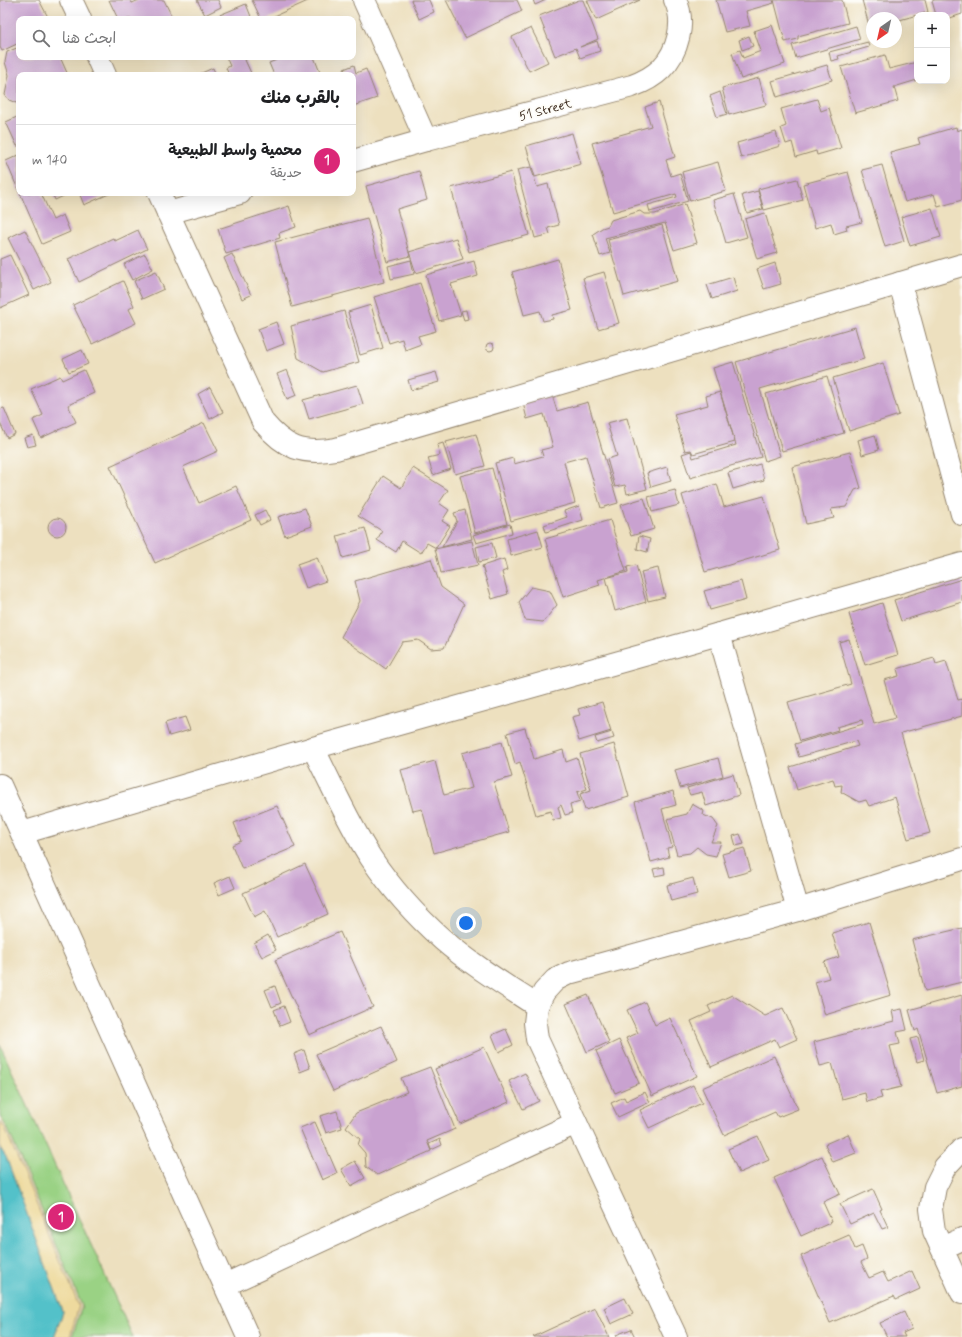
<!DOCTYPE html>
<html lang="ar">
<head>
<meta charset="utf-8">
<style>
  :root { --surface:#fff; --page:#f6f6f6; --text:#202124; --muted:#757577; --line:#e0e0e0; --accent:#db2777 }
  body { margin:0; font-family:Mynerve,"Playpen Sans Arabic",sans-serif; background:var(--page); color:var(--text); direction:rtl }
  .controls { position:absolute; right:12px; top:12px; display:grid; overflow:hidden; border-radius:8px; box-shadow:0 4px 16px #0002 }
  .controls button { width:36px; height:36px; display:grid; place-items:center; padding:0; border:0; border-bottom:1px solid var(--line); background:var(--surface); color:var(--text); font:20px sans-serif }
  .compass { position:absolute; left:866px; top:12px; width:36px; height:36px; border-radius:50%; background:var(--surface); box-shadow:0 4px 16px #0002; rotate:214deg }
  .you { position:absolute; left:466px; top:923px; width:14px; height:14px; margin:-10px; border:3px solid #fff; border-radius:50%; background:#1a73e8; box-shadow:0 0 0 6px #1a73e833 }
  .badge { display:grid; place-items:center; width:26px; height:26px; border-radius:50%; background:var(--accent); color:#fff; font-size:13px; font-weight:700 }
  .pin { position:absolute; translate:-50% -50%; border:2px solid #fff; box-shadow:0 1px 4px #0006 }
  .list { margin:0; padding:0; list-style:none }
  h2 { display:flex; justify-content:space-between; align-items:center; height:52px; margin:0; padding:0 16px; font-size:17px }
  h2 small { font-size:13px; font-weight:400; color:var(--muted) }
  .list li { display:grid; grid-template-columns:26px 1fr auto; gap:12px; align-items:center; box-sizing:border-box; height:72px; padding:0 16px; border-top:1px solid var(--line) }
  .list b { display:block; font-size:15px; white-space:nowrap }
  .list p { margin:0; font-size:13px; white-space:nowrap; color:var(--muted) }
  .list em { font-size:13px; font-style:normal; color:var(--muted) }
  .icon { flex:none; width:22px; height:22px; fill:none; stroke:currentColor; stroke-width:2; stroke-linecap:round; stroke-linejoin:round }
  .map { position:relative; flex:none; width:962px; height:1337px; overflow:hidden; direction:ltr }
  .search { position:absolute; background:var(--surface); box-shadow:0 4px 16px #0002; left:16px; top:16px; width:340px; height:44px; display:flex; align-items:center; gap:10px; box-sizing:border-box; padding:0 14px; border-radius:8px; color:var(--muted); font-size:15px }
  .panel { position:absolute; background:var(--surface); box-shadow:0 4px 16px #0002; left:16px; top:72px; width:340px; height:124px; border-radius:8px; direction:rtl }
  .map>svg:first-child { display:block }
  .green { fill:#9ad284; stroke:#6a7e51 }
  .sand { fill:#eeda9e; stroke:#94825e }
  .water { fill:#53c1c9; stroke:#477674 }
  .building { fill:#c9a2d0 }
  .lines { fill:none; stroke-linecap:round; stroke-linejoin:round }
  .minor-casing { stroke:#94856e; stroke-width:24 }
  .major-casing { stroke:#94856e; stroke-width:24 }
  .minor { stroke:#fff; stroke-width:22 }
  .major { stroke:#fff; stroke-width:22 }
  .labels { text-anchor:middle; stroke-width:3.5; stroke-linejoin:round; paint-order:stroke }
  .street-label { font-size:13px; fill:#3b2a1e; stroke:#fdfcf7 }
</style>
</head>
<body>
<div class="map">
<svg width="962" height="1337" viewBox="0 0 962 1337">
  <rect width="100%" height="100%" fill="#fdfcf7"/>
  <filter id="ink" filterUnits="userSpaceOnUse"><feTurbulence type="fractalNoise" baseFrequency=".025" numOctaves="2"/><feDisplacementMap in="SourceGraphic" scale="8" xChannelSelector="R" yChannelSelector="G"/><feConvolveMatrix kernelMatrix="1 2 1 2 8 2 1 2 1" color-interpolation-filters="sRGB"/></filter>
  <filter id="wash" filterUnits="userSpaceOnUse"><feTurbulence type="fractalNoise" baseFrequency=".012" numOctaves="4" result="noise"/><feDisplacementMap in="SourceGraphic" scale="16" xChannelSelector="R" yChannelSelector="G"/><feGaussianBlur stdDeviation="0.9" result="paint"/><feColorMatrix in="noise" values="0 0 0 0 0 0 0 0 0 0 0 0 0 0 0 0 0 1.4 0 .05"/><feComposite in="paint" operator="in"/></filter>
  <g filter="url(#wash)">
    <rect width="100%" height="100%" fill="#ede0bf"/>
    <polygon class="green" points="0,1045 133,1337 72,1337 82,1306 7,1127 0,1117"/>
    <polygon class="sand" points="0,1121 5,1128 79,1306 70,1337 54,1337 63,1312 6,1157 0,1148"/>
    <polygon class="water" points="0,1148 6,1157 63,1312 54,1337 0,1337"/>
    <g id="blocks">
      <g class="building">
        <polygon points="0,0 39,0 49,19 19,19 19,43 2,51 0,47"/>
        <polygon points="109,0 130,0 132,3 139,0 164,0 173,19 118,19"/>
        <polygon points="197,0 218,0 221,7 205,15"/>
        <polygon points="252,0 310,0 268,19 261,19"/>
        <polygon points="411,0 429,0 434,12 419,19"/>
        <polygon points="446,0 517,0 522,11 465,38"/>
        <polygon points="533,0 546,0 535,5"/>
        <polygon points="579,0 583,0 598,39 580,47 597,41 600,51 580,58 576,48 555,56 539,16"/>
        <polygon points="587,0 640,0 596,20"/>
        <polygon points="716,0 773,0 774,3 746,11 750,26 725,32"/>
        <polygon points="774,0 842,0 848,23 798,36 798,39 785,42"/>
        <polygon points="862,0 925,0 928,12 896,21 896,18 872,18 872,28 870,29"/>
        <polygon points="935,0 962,0 962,14 947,19 947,15 936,15 932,1"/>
        <polygon points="246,4 252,19 210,19"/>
        <polygon points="772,25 785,64 741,79 732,53 740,50 743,58 761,51 754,31"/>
        <polygon points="856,26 860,39 796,58 792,45"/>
        <polygon points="531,28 548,62 529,71 512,37"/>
        <polygon points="749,36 753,46 742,50 739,40"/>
        <polygon points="868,42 869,47 838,56 839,59 831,61 829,52"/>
        <polygon points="19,47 19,57 60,57 68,75 19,75 19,104 9,100 5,95 9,75 5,62 7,52"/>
        <polygon points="885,55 889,69 917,62 917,80 894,87 898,101 855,113 841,67"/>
        <polygon points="226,57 250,57 245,60 251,73 246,75 229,75 226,68 230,66"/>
        <polygon points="284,57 314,57 321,75 274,75 269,63"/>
        <polygon points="354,65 356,73 366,69 377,98 353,106 353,75 346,75 344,69"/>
        <polygon points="827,65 832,80 777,97 772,81"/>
        <polygon points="213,68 216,75 197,75"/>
        <polygon points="759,78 766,105 729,115 722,88"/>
        <polygon points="720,92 727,114 717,117 710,96"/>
        <polygon points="817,99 821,111 829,108 841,148 817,155 816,151 796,157 792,142 786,144 781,128 786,126 781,109"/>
        <polygon points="659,102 675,157 666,160 671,176 680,173 688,201 650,212 648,205 677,197 676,194 613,212 592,143 651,126 645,107"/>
        <polygon points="19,116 19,146 17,146 6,122"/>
        <polygon points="956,127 957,131 962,129 962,200 938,207 934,194 905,202 890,152 920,144 918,138"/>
        <polygon points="776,132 780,146 741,158 737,143"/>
        <polygon points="572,133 581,164 535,177 526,146"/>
        <polygon points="19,155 19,192 6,161"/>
        <polygon points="718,162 726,191 690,201 682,172"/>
        <polygon points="882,165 904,241 885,247 862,170"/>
        <polygon points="531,167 537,187 548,184 559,225 548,228 550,234 535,238 517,170"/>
        <polygon points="419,171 427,200 397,209 410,256 387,262 366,186"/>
        <polygon points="511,172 529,235 469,252 451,188"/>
        <polygon points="848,172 862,222 846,226 847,230 834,234 831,223 815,228 803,184"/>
        <polygon points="797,179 803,200 764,210 758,189"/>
        <polygon points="758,191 763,209 747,213 742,195"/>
        <polygon points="20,193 41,193 53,220 63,215 70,232 42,244"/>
        <polygon points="52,193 70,193 55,200"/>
        <polygon points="84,193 111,193 84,205 80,195"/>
        <polygon points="734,194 747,237 726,243 713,200"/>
        <polygon points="685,204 697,243 674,250 665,223 605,238 610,253 600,256 593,234 602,228 608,226 611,220 640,211 644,214 655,214"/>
        <polygon points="289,206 296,227 279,233 280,238 226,254 218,229"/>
        <polygon points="932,208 941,237 910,246 901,217"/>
        <polygon points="765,213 777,253 757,259 745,219"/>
        <polygon points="367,218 384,282 292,307 275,242"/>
        <polygon points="662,225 678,281 624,296 608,240"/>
        <polygon points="25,230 51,282 34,290 8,238"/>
        <polygon points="138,230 147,249 79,282 68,259 113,238 115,241"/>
        <polygon points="456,238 463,259 416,273 409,252"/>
        <polygon points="145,254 153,269 132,280 124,264"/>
        <polygon points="232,254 251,295 242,299 224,258"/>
        <polygon points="10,255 29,295 0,308 0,259"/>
        <polygon points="558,259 572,310 552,315 553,319 543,321 540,311 524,315 512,272"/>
        <polygon points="411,260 414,274 391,279 388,266"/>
        <polygon points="474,261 478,276 451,284 461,315 439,321 426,275"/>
        <polygon points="775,263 781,284 764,289 757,269"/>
        <polygon points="156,271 164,289 142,299 134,281"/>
        <polygon points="604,272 619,323 598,329 583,278"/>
        <polygon points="733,277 737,291 712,299 707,285"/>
        <polygon points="123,281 134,306 129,309 136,323 92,344 73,305"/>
        <polygon points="420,283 436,331 418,336 421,344 405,350 402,339 389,343 374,297"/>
        <polygon points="371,305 383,348 360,355 348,312"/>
        <polygon points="466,310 468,319 464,320 461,311"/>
        <polygon points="344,311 359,362 323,372 298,358 291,326"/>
        <polygon points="276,322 284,344 266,351 258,329"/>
        <polygon points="855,327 864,359 760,389 780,456 765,461 736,362"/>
        <circle cx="490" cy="347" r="4"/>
        <polygon points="82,350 88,364 69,372 63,359"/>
        <polygon points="733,362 761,457 690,478 682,454 691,451 693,458 736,445 713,368"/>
        <polygon points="883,363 899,415 849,431 833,378"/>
        <polygon points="84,370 94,393 68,405 76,422 41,438 33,420 43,415 31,389 60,376 62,380"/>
        <polygon points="287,370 297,395 287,399 277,374"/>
        <polygon points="436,372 439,382 411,390 408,380"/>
        <polygon points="827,376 844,433 782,451 766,394"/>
        <polygon points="357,385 363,404 309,419 303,400"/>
        <polygon points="210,387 223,412 210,419 198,394"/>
        <polygon points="720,392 735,442 693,454 691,450 685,451 674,414 708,405 706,396"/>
        <polygon points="552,395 557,411 588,402 618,503 601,508 586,456 564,462 575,503 511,521 495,463 513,458 514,464 543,456 541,450 553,447 544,414 527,419 523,403"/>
        <polygon points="4,408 15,434 7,438 0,423 0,409"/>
        <polygon points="627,418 647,489 627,494 625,485 615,487 607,459 617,456 607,423"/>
        <polygon points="204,423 218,451 183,467 199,503 236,486 251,520 155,563 110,466"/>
        <polygon points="476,434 485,466 455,474 446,442"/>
        <polygon points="33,435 36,445 27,447 24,438"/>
        <polygon points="875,435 879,450 862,455 858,440"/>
        <polygon points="443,443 451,469 433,475 428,458 440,455 437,445"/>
        <polygon points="850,452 861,488 855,490 846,507 831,509 834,518 806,524 792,467"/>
        <polygon points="760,464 764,480 733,489 728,473"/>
        <polygon points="667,467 671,481 651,487 647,473"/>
        <polygon points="413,468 448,490 439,503 449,510 442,521 450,526 436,548 427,543 421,553 402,541 396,552 377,540 382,531 358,516 383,476 401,488"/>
        <polygon points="492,468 507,524 475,533 460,476"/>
        <polygon points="717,484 724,507 764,496 780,550 705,572 682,495"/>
        <polygon points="675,490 679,505 652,512 648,497"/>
        <polygon points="644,498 654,529 631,536 621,505"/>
        <polygon points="579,506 583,520 546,532 544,525 567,517 564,511"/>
        <polygon points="305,508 312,526 285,536 278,517"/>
        <polygon points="265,510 270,520 260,525 255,515"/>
        <polygon points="465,510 472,539 442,547 457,521 454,513"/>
        <circle cx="57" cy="527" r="9"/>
        <polygon points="610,520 626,571 598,580 600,585 563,597 545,539"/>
        <polygon points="510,524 512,533 476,543 473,535"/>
        <polygon points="365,528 371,550 343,558 337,536"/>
        <polygon points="538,530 543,547 511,556 507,539"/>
        <polygon points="639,536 650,539 647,552 637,549"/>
        <polygon points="472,541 478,565 441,573 435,549"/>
        <polygon points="492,543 496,558 479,562 476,547"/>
        <polygon points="317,557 326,581 306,588 297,564"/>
        <polygon points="431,559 441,587 464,604 444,648 431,649 418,640 402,642 386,669 341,637 360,601 355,581"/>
        <polygon points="504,559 507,570 502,572 508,594 492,599 482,566"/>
        <polygon points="636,565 646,602 615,611 606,578 628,572 627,567"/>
        <polygon points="658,568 665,597 648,601 641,572"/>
        <polygon points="962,579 962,602 901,621 894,600"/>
        <polygon points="741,581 746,600 710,610 704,591"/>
        <polygon points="531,587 550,591 557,605 543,622 525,620 519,602"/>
        <polygon points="882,603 898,655 865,665 849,614"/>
        <polygon points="849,639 874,724 895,718 884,680 899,676 897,669 934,658 936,664 946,661 958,700 962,699 962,716 901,733 930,833 908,839 895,797 869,806 866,800 859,802 841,792 842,785 835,786 833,779 797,790 790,767 858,746 856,741 799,757 795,744 863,724 862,720 837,727 838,730 800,741 788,702 851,684 839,642"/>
        <polygon points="602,702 611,731 579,741 572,717 580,715 578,709"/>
        <polygon points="185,717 190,730 169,736 165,723"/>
        <polygon points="525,728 534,759 563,750 566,762 577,758 587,789 577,792 580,801 570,804 572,813 565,815 561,805 558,807 561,818 553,820 551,811 536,815 520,762 515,764 507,733"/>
        <polygon points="612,732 614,738 597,743 595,737"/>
        <polygon points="502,742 512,777 494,782 509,832 434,853 422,809 413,811 401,770 435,761 444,795 472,788 462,753"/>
        <polygon points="614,744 629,797 585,810 580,794 591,790 580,754"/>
        <polygon points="718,758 723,776 680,788 675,770"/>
        <polygon points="733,774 739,795 706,806 702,792 690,795 687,788"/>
        <polygon points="673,791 676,805 662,809 672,847 667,848 669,857 651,862 635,802"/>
        <polygon points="692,804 704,811 703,815 713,819 718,826 711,842 721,842 716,856 706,854 697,847 690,853 677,855 667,819 687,814"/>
        <polygon points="277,806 295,847 242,869 232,845 241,841 234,823"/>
        <polygon points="740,834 744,844 736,846 733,836"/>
        <polygon points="744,848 751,871 729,877 722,854"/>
        <polygon points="305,864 328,914 277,937 265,911 254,917 243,893"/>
        <polygon points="664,867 665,874 655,876 653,869"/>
        <polygon points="230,876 235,888 219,895 214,883"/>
        <polygon points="693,878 697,894 671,901 667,885"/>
        <polygon points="869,922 891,995 825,1015 815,982 829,978 824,962 839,957 832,933"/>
        <polygon points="962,928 962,982 925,991 912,940"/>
        <polygon points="340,932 373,1007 309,1035 275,960"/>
        <polygon points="268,935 276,950 262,957 254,943"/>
        <polygon points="275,986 281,1003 272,1007 265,990"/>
        <polygon points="588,995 609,1042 587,1052 566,1004"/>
        <polygon points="732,995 765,1016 783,1008 797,1039 779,1047 775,1039 711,1067 691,1021 711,1012 708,1006"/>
        <polygon points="962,995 962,1086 937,1093 918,1029 915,1031 909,1010"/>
        <polygon points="645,1002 655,1025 670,1018 697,1076 652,1096 626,1038 638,1033 627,1010"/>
        <polygon points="284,1006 290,1022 280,1026 274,1010"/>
        <polygon points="902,1009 907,1030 897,1032 900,1044 890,1046 901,1087 880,1092 882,1098 867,1102 865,1093 842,1099 832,1063 820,1066 814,1042 894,1021 892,1011"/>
        <polygon points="381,1026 397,1062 333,1091 316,1054"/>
        <polygon points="506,1029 513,1045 499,1052 492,1035"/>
        <polygon points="918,1037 924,1060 917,1062 910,1039"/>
        <polygon points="619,1040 639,1083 615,1093 596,1051"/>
        <polygon points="484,1047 509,1102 460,1124 435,1069"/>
        <polygon points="304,1050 310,1068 300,1072 294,1054"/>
        <polygon points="774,1056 798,1109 778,1117 775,1112 724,1135 702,1088"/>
        <polygon points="430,1067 455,1129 427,1141 431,1151 377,1175 366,1167 365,1153 358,1145 360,1139 346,1127 356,1113 407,1092 401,1078"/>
        <polygon points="525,1073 539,1101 523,1109 509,1081"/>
        <polygon points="693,1085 702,1103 649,1128 640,1110"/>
        <polygon points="645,1092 650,1102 618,1117 611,1103 624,1097 626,1101"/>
        <polygon points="337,1111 342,1128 326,1133 320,1116"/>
        <polygon points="315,1122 337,1173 322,1180 300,1128"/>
        <polygon points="848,1134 856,1153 833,1162 825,1144"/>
        <polygon points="758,1136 769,1160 739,1173 728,1149"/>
        <polygon points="440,1139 442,1145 431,1150 429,1144"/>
        <polygon points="822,1156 840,1194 823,1202 832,1222 801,1236 774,1178"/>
        <polygon points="355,1161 365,1178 351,1186 341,1169"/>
        <polygon points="873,1189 882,1209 880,1210 888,1227 882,1229 874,1213 850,1224 840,1204"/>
        <polygon points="849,1235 855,1249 862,1246 867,1259 861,1262 869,1278 883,1272 888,1282 912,1271 920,1289 896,1300 894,1296 830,1323 801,1256"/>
        <polygon points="625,1298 633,1314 611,1324 604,1308"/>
        <polygon points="595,1308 609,1337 533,1337"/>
        <polygon points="904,1312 912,1329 903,1333 905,1337 887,1337 880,1323"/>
        <polygon points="631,1329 635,1337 617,1337 616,1335"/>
      </g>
    </g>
  </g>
  <g filter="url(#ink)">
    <use href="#blocks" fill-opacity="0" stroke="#94856e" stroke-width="1"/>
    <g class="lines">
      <defs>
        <g id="minor">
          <polyline points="71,0 80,19"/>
          <polyline points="364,0 426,140"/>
          <polyline points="97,57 105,75"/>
          <path d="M353 161 426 140 632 86C643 82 653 77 661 69 678 52 686 22 675 0"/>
          <path d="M159 193 263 422C285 448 302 455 336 449L962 265"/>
          <polyline points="168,213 240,193"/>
          <polyline points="900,283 962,514"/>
          <polyline points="719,634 798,910"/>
          <path d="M313 748C332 785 348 823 371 858 391 888 416 916 443 940 472 965 505 985 537 1006"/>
          <polyline points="22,833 313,748 719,634 962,564"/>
          <polyline points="962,1149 945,1167 935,1187 931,1209 934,1231 962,1293"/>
          <polyline points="942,1248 962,1239"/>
          <polyline points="225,1285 576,1123"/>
          <polyline points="676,1337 537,1039 535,1023 537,1006 544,992 555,980 569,973 798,910 962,859"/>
        </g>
        <polyline id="major" points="0,785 248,1337"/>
      </defs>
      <use href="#minor" class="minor-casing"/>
      <use href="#major" class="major-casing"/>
      <use href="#minor" class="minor"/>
      <use href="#major" class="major"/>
    </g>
  </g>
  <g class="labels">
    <g class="street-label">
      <text transform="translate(545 109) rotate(-15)" y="5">51 Street</text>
    </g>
  </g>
</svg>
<div class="controls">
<button>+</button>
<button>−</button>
</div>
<svg class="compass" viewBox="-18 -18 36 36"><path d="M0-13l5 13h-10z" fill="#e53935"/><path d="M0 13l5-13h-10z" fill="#757577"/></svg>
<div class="you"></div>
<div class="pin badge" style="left:61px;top:1217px">1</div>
<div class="search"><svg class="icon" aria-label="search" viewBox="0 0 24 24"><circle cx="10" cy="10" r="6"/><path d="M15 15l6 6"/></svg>ابحث هنا</div>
<section class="panel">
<h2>بالقرب منك<small></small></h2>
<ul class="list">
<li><span class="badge">1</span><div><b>محمية واسط الطبيعية</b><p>حديقة</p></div><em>140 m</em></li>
</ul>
</section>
</div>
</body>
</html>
